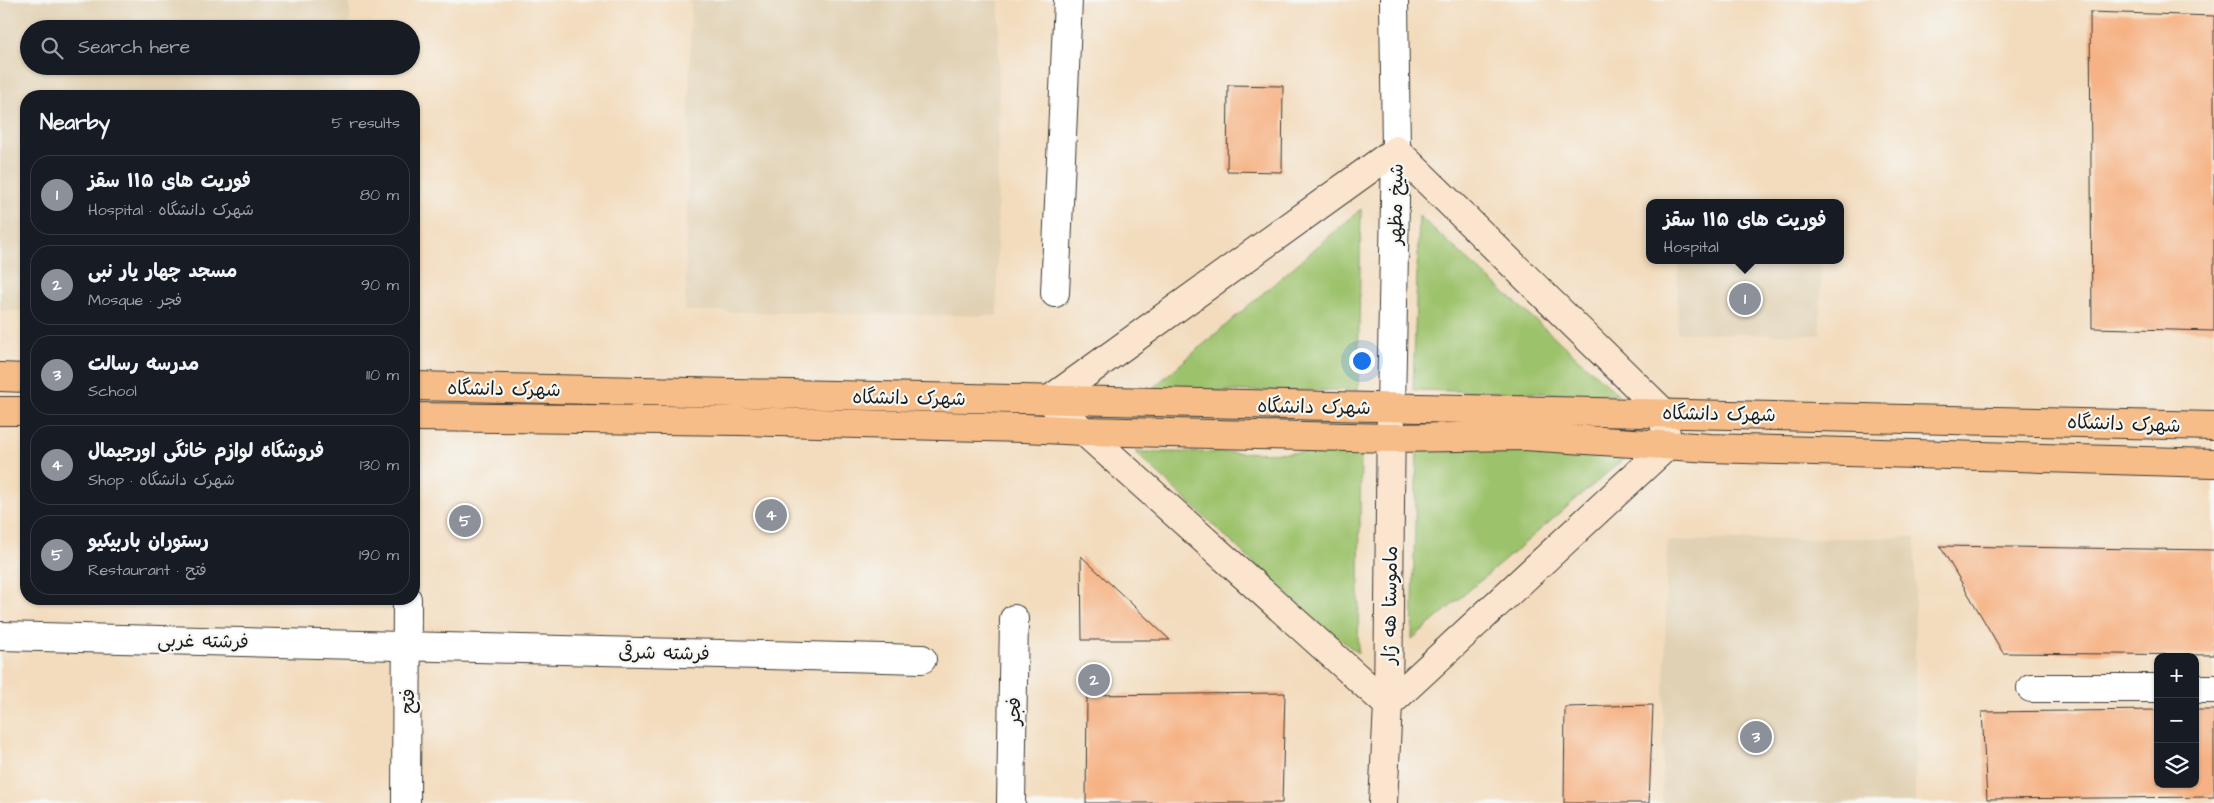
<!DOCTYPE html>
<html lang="en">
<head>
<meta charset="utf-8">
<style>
  :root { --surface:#171b24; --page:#20242c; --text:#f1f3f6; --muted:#9ea1a6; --line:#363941; --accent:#8c9099 }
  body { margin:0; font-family:"Architects Daughter","Playpen Sans Arabic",sans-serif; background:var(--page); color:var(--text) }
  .controls { position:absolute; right:15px; bottom:15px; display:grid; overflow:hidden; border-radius:10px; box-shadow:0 1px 4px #0004 }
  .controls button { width:45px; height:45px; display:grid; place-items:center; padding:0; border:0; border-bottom:1px solid var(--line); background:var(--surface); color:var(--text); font:25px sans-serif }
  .you { position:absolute; left:1361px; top:360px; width:18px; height:18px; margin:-12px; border:4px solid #fff; border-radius:50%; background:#1a73e8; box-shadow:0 0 0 8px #1a73e833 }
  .badge { display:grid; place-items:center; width:32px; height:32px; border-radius:50%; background:var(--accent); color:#fff; font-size:16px; font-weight:700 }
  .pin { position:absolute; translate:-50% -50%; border:2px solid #fff; box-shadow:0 1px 5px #0006 }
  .popup { position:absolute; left:1646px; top:199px; width:198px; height:65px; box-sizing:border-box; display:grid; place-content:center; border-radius:10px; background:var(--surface); filter:drop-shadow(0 1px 4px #0005); font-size:16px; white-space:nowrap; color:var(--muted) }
  .popup b { font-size:19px; color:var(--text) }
  .popup::after { content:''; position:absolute; left:50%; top:100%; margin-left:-10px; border:10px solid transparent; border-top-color:var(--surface) }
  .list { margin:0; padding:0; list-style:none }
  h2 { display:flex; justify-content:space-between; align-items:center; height:65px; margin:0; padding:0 20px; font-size:21px }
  h2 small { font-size:16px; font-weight:400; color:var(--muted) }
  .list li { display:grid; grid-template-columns:32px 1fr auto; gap:15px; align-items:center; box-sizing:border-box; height:80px; margin:0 10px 10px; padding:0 10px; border:1px solid var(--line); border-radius:20px }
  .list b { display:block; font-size:19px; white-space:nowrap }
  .list p { margin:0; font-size:16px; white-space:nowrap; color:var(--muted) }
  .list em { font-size:16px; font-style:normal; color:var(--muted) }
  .icon { flex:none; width:28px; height:28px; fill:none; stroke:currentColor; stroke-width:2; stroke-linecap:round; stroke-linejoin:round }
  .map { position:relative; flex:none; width:2214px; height:803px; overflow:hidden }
  .search { position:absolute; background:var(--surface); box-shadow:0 1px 4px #0004; left:20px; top:20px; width:400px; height:55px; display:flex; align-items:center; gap:12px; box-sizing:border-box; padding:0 18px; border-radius:28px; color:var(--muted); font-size:19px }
  .panel { position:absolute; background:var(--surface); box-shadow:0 1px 4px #0004; left:20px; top:90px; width:400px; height:515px; border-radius:20px }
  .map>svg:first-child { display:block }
  .built { fill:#e1d1b4 }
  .green { fill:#9dc26c; stroke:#5c6f44 }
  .building { fill:#f6b284 }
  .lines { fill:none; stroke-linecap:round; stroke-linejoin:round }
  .minor-casing { stroke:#3c3934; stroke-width:30 }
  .tertiary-casing { stroke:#3c3934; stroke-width:30 }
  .secondary-casing { stroke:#3c3934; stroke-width:30 }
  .primary-casing { stroke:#3c3934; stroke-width:30 }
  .minor { stroke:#fff; stroke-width:28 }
  .tertiary { stroke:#fff; stroke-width:28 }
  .secondary { stroke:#fce5cf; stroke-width:28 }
  .primary { stroke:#f7bd88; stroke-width:28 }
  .labels { text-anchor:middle; stroke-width:4.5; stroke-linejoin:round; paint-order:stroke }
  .street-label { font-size:19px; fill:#1c1c1c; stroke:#f6f6f2 }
</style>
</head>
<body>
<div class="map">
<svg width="2214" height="803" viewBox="0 0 2214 803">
  <rect width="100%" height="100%" fill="#f6f6f2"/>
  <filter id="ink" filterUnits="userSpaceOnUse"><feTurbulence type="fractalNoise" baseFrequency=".02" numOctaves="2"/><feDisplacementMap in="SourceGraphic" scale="10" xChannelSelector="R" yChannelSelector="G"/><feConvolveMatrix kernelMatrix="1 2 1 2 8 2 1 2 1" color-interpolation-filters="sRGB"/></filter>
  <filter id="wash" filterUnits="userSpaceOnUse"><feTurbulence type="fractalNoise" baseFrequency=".0096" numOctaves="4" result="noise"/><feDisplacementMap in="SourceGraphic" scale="20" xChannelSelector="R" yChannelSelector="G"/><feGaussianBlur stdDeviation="1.12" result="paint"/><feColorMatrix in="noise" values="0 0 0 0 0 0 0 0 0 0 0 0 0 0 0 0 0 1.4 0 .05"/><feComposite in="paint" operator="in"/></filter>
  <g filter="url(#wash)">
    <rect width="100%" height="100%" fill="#f3dcbd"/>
    <g class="built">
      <polygon points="0,0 350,0 350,29 29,29 29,66 349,66 348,96 26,96 26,311 0,311"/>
      <polygon points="691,0 999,0 997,316 685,311"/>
      <polygon points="1678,260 1821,260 1820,335 1677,333"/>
      <polygon points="1915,537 1915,803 1662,803 1667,541"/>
    </g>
    <g class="green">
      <polygon points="1361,209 1358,390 1148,392"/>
      <polygon points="1419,216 1619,395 1413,390"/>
      <polygon points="1417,448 1635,449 1412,639"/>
      <polygon points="1135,452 1361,453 1358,653 1315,620"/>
    </g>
    <g id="blocks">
      <g class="building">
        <polygon points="2090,12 2214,16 2214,331 2092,328"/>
        <polygon points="1228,85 1283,86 1282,172 1227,171"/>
        <polygon points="1940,546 2214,550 2214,655 2003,653"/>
        <polygon points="1081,556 1170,640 1082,640"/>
        <polygon points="1285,693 1282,803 1086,803 1087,695"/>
        <polygon points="1653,705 1649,803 1564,803 1565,707"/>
        <polygon points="2158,710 2158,784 2195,784 2195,710 2214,710 2214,797 1987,799 1982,712"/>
      </g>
    </g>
  </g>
  <g filter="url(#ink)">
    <use href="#blocks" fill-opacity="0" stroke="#3c3934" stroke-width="1"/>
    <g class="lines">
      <defs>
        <g id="minor">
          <polyline points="1055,293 1068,0"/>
          <polyline points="0,636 922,659"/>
          <polyline points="2031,688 2158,688"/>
          <polyline points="2195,689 2214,689"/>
          <polyline points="406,803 407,599"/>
          <polyline points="1011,803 1014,619"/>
        </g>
        <polyline id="tertiary" points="1391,407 1396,150 1394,0"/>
        <g id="secondary">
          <polygon points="1396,150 1662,411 1668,445 1388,705 1049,400"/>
          <polyline points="1383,803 1388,705 1391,407"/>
        </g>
        <g id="primary">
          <polyline points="0,377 26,378"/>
          <path d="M414 386C1014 400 1614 410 2214 426"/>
          <polyline points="0,411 26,411"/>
          <polyline points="414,417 740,421 1025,428 1083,431 1391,438 1524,436 1710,448 2214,463"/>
        </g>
      </defs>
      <use href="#minor" class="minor-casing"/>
      <use href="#tertiary" class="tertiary-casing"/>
      <use href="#secondary" class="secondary-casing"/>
      <use href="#primary" class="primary-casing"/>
      <use href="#minor" class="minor"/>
      <use href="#tertiary" class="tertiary"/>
      <use href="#secondary" class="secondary"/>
      <use href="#primary" class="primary"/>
    </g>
  </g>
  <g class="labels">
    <g class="street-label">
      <text transform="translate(1395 204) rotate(-89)" y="7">شیخ مظهر</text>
      <text transform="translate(504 388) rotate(1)" y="7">شهرک دانشگاه</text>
      <text transform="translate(909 397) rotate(1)" y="7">شهرک دانشگاه</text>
      <text transform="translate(1314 406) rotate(1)" y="7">شهرک دانشگاه</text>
      <text transform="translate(1719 413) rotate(1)" y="7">شهرک دانشگاه</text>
      <text transform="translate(2124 423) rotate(2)" y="7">شهرک دانشگاه</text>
      <text transform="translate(1389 605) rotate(-89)" y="7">ماموستا هه ژار</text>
      <text transform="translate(203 640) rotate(1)" y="7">فرشته غربی</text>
      <text transform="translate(664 652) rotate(1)" y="7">فرشته شرقی</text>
      <text transform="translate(407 701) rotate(-90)" y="7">فتح</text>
      <text transform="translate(1013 711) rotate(-89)" y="7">فجر</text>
    </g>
  </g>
</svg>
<div class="controls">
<button>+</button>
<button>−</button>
<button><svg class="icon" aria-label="layers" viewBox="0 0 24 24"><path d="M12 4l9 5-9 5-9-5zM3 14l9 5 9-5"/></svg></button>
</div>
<div class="you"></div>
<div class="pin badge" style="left:1745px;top:299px">1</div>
<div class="popup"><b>فوریت های ۱۱۵ سقز</b>Hospital</div>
<div class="pin badge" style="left:1094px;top:680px">2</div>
<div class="pin badge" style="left:1756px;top:737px">3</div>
<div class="pin badge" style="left:771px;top:515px">4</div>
<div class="pin badge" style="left:465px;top:521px">5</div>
<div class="search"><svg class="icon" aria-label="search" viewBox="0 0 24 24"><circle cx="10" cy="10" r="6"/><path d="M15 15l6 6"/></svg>Search here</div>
<section class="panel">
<h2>Nearby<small>5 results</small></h2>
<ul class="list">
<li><span class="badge">1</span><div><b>فوریت های ۱۱۵ سقز</b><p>Hospital · شهرک دانشگاه</p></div><em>80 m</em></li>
<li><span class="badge">2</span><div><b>مسجد چهار یار نبی</b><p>Mosque · فجر</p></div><em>90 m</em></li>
<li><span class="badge">3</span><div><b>مدرسه رسالت</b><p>School</p></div><em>110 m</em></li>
<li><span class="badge">4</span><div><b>فروشگاه لوازم خانگی اورجیمال</b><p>Shop · شهرک دانشگاه</p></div><em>130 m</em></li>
<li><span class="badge">5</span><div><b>رستوران باربیکیو</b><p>Restaurant · فتح</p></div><em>190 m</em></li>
</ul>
</section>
</div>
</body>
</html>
